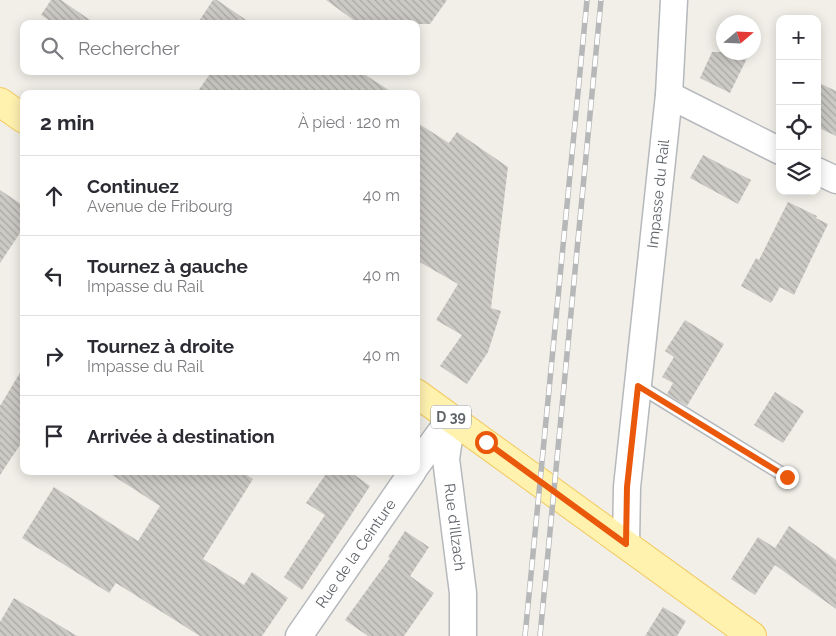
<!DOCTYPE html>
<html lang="fr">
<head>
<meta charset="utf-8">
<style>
  :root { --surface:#fff; --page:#f7f7f7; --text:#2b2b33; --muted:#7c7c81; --line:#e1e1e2 }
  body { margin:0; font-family:Raleway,sans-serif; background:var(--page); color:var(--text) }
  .controls { position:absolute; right:15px; top:15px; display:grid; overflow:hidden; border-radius:10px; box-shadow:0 2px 12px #0003 }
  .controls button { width:45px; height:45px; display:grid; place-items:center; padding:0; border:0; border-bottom:1px solid var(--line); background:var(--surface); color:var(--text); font:25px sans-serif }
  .compass { position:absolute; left:716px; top:15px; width:45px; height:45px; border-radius:50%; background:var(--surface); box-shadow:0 2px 12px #0003; rotate:71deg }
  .stop { position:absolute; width:15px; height:15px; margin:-11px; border:4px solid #ea580c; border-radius:50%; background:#fff }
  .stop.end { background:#ea580c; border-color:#fff; box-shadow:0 1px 5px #0008 }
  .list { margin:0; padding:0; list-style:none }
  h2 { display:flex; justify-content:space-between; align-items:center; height:65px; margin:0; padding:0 20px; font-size:21px }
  h2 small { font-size:16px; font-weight:400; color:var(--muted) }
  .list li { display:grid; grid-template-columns:32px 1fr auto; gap:15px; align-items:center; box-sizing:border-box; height:80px; padding:0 20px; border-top:1px solid var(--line) }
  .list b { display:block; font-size:19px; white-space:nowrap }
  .list p { margin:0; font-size:16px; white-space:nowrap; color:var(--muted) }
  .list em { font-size:16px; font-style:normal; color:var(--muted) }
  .icon { flex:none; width:28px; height:28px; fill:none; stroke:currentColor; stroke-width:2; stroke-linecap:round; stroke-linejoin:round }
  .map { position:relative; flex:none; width:836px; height:636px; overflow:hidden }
  .search { position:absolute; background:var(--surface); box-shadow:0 2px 12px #0003; left:20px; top:20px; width:400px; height:55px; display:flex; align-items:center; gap:12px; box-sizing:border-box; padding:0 18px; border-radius:10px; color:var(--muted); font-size:19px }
  .panel { position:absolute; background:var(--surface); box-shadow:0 2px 12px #0003; left:20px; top:90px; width:400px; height:385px; border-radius:10px }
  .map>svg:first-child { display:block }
  .building { fill:url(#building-back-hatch) }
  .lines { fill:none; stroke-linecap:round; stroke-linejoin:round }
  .service-casing { stroke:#b5b8bc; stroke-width:15 }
  .minor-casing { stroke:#b5b8bc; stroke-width:29 }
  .primary-casing { stroke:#f2c960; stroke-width:30 }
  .service { stroke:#fff; stroke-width:12 }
  .minor { stroke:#fff; stroke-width:26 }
  .primary { stroke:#fff2af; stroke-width:28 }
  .rail-casing { stroke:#b6b7b8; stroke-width:5.5 }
  .rail { stroke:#fff; stroke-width:4; stroke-dasharray:11; stroke-linecap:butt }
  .route { stroke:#ea580c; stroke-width:6 }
  .labels { text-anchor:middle; stroke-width:4.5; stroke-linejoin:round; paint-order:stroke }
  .shield { fill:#fff; stroke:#8f9295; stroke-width:1 }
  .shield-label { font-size:14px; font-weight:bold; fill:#5f6368 }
  .street-label { font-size:15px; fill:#5f6368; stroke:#fff }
</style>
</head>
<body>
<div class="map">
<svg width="836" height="636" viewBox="0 0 836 636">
  <defs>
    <pattern id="building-back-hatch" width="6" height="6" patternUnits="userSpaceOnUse" patternTransform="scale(1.25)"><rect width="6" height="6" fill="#cccac5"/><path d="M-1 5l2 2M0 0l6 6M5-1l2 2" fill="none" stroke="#a9a8a4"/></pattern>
  </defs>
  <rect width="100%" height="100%" fill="#f1efe8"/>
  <g class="building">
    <polygon points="51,0 61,0 96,24 55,24 41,15"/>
    <polygon points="213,0 217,0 252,24 197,24"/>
    <polygon points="326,0 447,0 430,24 359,24"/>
    <polygon points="712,52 750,52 730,93 700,78"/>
    <polygon points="212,71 359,71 395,94 196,94"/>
    <polygon points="817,82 836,91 836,136 817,127"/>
    <polygon points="416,122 449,143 457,132 508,167 491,308 501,311 488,352 467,384 440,366 462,335 436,320 458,284 416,260"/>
    <polygon points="703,155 751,180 738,204 690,178"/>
    <polygon points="0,190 24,206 24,227 0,263"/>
    <polygon points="788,202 817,216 816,218 828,224 794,295 780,287 771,303 741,286 756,258 759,260"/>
    <polygon points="685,320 724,344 687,406 667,394 673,383 662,377 674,357 665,351"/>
    <polygon points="24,366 24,439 0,475 0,406"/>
    <polygon points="775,392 804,411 783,443 754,425"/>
    <polygon points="106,471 240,471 253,479 203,559 244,585 252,572 288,598 262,636 200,636 116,583 109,593 22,538 54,487 138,541 160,506"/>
    <polygon points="328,471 349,471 370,486 302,590 284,577 325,515 306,503"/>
    <polygon points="789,526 836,560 836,609 775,565 755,595 731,579 758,537 775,548"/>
    <polygon points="405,531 429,547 410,576 434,593 404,636 368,636 345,620 390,558 388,557"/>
    <polygon points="14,598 77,636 0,636 0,622"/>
    <polygon points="663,607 686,621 677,636 645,636"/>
  </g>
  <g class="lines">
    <defs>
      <polyline id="service" points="639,386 787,477"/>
      <g id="minor">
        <polyline points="669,95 780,151"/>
        <polyline points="817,171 836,180"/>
        <path id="s1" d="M452 418 446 459 463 593V636"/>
        <polyline points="416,466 448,422"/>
        <path id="s2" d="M626 544 627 487 669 95 674 0"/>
        <path id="s3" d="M299 636 413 471"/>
      </g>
      <g id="primary">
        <polyline points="0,102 24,119"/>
        <polyline points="416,393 752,636"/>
      </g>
    </defs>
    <use href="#service" class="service-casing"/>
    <use href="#minor" class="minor-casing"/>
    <use href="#primary" class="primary-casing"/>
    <use href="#service" class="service"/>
    <use href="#minor" class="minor"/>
    <use href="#primary" class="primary"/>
    <defs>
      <g id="rail">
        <polyline points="525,636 587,0"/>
        <polyline points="540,636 601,0"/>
      </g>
    </defs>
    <use href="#rail" class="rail-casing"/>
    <use href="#rail" class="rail"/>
  </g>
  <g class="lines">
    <polyline class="route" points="486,442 626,544 627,487 638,386 787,477"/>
  </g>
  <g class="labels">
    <rect class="shield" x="431" y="405.5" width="40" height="23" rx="4"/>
    <g class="shield-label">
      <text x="451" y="422">D 39</text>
    </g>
    <g class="street-label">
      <text dy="5" stroke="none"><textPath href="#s2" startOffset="352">Impasse du Rail</textPath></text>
      <text dy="5" stroke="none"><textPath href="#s1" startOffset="110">Rue d'Illzach</textPath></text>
      <text dy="5" stroke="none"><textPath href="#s3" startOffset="100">Rue de la Ceinture</textPath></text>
    </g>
  </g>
</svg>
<div class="controls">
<button>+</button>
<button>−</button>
<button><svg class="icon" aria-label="locate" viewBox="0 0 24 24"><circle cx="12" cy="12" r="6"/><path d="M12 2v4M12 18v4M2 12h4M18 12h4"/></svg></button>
<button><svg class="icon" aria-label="layers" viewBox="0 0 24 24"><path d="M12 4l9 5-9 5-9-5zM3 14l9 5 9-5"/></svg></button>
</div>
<svg class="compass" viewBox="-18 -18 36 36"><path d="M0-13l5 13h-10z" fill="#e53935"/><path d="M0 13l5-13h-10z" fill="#7c7c81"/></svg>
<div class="stop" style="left:486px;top:442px"></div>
<div class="stop end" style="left:787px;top:477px"></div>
<div class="search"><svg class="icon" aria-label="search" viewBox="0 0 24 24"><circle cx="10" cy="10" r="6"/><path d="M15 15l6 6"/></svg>Rechercher</div>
<section class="panel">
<h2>2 min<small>À pied · 120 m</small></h2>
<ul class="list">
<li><svg class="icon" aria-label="ahead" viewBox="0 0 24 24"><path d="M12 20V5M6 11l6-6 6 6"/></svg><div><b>Continuez</b><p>Avenue de Fribourg</p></div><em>40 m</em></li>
<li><svg class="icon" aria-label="left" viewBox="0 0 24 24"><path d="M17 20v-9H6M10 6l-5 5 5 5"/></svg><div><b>Tournez à gauche</b><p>Impasse du Rail</p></div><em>40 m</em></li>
<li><svg class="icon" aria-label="right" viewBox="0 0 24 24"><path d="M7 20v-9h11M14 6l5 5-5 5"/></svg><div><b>Tournez à droite</b><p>Impasse du Rail</p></div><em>40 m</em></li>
<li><svg class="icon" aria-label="arrive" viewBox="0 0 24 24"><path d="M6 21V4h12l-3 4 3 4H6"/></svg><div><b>Arrivée à destination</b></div></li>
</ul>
</section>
</div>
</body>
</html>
